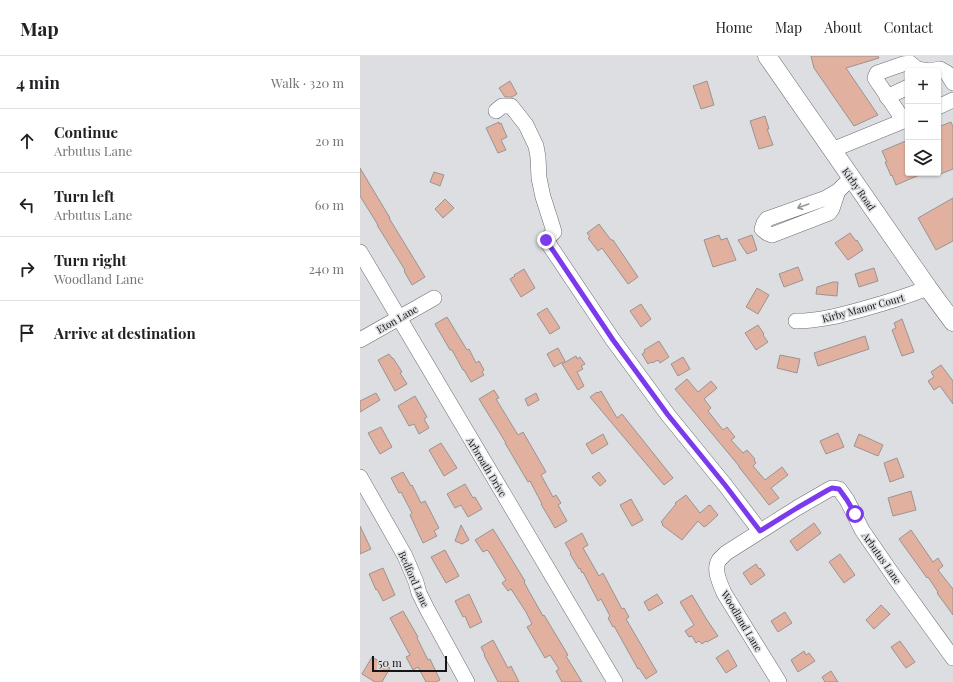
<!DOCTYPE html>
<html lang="en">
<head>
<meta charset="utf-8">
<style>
  :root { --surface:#fff; --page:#f6f6f6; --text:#202124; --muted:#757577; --line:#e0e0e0 }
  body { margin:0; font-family:"Playfair Display",serif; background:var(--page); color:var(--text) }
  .controls { position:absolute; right:12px; top:12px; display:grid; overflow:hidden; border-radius:4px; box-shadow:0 1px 3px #0004 }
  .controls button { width:36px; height:36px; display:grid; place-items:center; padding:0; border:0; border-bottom:1px solid var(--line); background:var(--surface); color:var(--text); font:20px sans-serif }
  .scale { position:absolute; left:12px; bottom:10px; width:75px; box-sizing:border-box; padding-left:4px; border:2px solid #141516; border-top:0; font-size:11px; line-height:14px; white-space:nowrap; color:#141516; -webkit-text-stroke:3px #dddee2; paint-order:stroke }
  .stop { position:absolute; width:12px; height:12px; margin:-9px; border:3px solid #7c3aed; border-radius:50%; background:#fff }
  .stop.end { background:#7c3aed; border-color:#fff; box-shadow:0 1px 4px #0008 }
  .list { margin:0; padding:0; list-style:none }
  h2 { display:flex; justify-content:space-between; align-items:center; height:52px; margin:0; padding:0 16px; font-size:17px }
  h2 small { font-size:13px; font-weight:400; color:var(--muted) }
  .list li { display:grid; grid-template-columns:26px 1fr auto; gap:12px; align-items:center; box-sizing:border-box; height:64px; padding:0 16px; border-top:1px solid var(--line) }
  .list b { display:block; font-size:15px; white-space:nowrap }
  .list p { margin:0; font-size:13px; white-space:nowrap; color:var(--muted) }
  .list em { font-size:13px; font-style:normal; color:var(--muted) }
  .icon { flex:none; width:22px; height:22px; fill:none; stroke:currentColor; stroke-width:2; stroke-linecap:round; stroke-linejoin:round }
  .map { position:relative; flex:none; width:593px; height:626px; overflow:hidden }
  header { display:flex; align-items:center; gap:24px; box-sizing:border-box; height:56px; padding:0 20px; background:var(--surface); border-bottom:1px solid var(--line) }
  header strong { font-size:19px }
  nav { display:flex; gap:22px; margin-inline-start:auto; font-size:14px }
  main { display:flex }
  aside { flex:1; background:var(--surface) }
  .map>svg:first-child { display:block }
  .building { fill:#e1b09e; stroke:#999493 }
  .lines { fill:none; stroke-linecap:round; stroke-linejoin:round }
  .minor-casing { stroke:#6d6e72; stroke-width:16 }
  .major-casing { stroke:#6d6e72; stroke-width:19 }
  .minor { stroke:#fff; stroke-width:15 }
  .major { stroke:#fff; stroke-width:18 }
  .oneway { stroke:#959696 }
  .route { stroke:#7c3aed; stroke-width:5 }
  .labels { text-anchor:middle; stroke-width:3; stroke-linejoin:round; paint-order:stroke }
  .street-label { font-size:10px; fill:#141516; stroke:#dddee2 }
</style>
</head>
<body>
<header>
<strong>Map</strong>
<nav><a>Home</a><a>Map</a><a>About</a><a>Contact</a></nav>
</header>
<main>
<aside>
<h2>4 min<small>Walk · 320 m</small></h2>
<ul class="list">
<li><svg class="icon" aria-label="ahead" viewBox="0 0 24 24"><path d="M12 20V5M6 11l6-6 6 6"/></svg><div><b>Continue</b><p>Arbutus Lane</p></div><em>20 m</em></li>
<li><svg class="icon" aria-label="left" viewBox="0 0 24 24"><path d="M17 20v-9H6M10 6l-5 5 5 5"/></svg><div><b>Turn left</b><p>Arbutus Lane</p></div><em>60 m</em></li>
<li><svg class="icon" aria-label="right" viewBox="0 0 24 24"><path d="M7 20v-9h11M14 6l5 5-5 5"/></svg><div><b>Turn right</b><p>Woodland Lane</p></div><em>240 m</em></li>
<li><svg class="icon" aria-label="arrive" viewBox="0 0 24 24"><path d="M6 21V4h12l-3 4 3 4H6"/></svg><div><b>Arrive at destination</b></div></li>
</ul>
</aside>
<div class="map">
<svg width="593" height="626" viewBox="0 0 593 626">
  <rect width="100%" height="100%" fill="#dddee2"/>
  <g class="building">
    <polygon points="451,0 518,0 519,2 486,12 518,59 494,70 454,12"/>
    <polygon points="150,25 157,38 152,41 145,41 139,32"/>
    <polygon points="347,25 354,49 341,53 333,30"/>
    <polygon points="405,60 409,73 407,73 413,89 399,93 390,65"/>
    <polygon points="139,66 139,68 141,67 147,81 141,84 146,94 138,97 126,72"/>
    <polygon points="591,66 593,71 593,113 578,119 578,71"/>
    <polygon points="548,84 548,117 564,117 536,129 532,119 531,120 525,106 527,106 522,95"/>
    <polygon points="0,112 30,162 29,162 65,221 52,229 44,215 45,214 17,169 18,169 0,140"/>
    <polygon points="74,116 84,119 80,130 70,126"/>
    <polygon points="593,142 593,185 576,194 558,162"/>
    <polygon points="85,143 94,152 83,162 75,153"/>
    <polygon points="239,168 251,184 253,184 278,221 268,228 242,192 238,195 228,182 230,181 227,177"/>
    <polygon points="490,177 496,185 497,184 503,194 488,204 475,187"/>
    <polygon points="359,179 361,184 367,182 376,204 353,211 344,184"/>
    <polygon points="392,179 397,194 387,198 378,184"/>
    <polygon points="438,211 443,224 424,231 419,218"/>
    <polygon points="514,212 518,225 499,231 495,218"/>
    <polygon points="164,213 175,232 161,241 150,223 155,220 154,219"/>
    <polygon points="473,226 478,226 477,240 456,238 457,231"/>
    <polygon points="397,232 409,239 398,258 386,251"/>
    <polygon points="281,248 291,263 281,271 270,255"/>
    <polygon points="187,252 200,272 190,278 177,258"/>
    <polygon points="87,261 107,294 109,293 116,307 119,305 124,314 122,316 124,319 111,326 104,314 103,314 92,294 90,294 75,268"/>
    <polygon points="542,263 554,296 542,300 532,274 536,272 534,267"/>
    <polygon points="398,269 404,278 403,279 408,286 396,294 385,277"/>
    <polygon points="505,280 509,293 458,310 454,297"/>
    <polygon points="299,285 309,301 300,307 298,304 292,307 291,306 288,308 282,298 285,296 284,294"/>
    <polygon points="198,292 205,305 194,311 187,298"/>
    <polygon points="29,298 32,302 33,302 42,316 40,317 47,328 35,335 18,304"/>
    <polygon points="420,299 440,303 437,317 417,312"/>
    <polygon points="216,300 217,303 220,301 225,308 221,310 223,313 217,316 224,330 218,334 202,308"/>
    <polygon points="323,301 330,313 318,320 311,308"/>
    <polygon points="581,309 593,325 593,348 580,330 574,334 568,325 574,321 571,316"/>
    <polygon points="327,323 338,336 351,325 357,332 344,343 351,352 348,355 363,374 367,371 375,381 371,384 383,397 387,394 395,403 394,404 396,407 393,410 405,424 422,411 428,419 411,432 419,442 409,449 379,411 379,410 315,333"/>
    <polygon points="134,334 139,342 136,343 158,379 163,376 174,395 186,416 181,419 193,441 196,439 201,447 198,449 207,465 195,472 181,448 182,448 170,425 168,426 145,387 146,387 119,343"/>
    <polygon points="241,335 257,362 262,358 313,422 304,429 230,341 237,336 238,337"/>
    <polygon points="16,337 20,344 0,356 0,345"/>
    <polygon points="176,337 179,344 168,350 165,343"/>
    <polygon points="55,340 67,361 64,363 69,372 59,378 54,368 49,370 38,350"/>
    <polygon points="21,371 32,391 20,398 8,377"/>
    <polygon points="478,377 484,391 466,398 460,385"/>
    <polygon points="243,378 248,388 232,398 226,388"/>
    <polygon points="499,378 523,389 518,400 494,390"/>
    <polygon points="81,387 97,412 84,420 69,394"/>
    <polygon points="537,402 544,421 530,426 524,407"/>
    <polygon points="43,416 51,430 52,429 61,447 65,445 79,472 74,475 77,480 63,487 50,459 52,457 41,436 39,437 31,422"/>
    <polygon points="239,416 246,425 240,430 232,421"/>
    <polygon points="105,428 113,442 115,441 122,453 108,461 101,449 95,452 87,438"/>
    <polygon points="551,435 556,454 533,460 528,442"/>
    <polygon points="326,439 340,457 349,449 349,450 350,449 358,459 346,470 345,470 344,471 338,465 322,484 302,469 303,468 301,466 316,448 315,447"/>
    <polygon points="271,443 283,464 272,470 260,449"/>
    <polygon points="454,467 461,477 437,495 430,485"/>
    <polygon points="101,469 109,484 102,488 95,485"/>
    <polygon points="0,470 11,493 0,498"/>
    <polygon points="133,473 165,525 164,526 170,537 183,560 184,559 208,599 206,600 222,626 202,626 196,615 199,613 190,599 185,602 167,571 172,568 166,556 151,533 148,535 142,527 146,524 129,496 127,494 123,496 115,484"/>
    <polygon points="551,474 573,506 578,502 583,510 578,514 593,533 593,559 577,537 578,536 568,521 567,522 539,483"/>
    <polygon points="222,477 228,489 223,492 239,520 243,517 262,553 264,552 269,561 266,563 297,616 286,623 279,612 278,613 254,570 253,571 248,562 250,560 241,543 238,545 223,516 222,517 220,512 219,513 210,498 211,497 205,487"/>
    <polygon points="85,494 99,520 86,527 71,501"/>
    <polygon points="480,498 495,519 484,527 469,506"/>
    <polygon points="396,508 399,513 400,512 405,519 391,529 383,517"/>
    <polygon points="23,512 35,539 23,545 17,533 16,534 9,518"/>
    <polygon points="109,538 122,566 110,572 105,560 103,561 95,545"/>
    <polygon points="297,538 303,547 289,555 284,546"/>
    <polygon points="332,539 347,564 358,580 347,586 346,585 342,588 339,585 336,587 332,580 329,581 325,575 334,569 320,546"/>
    <polygon points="521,549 530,558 514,573 506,564"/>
    <polygon points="43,555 58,581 57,582 68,604 70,603 80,624 76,626 66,626 58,611 53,614 46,601 50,599 30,562"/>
    <polygon points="425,556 432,567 418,576 411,565"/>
    <polygon points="133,584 148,612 151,610 159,626 138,626 124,599 125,599 121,591"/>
    <polygon points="540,585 555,606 546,612 531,591"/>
    <polygon points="368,594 377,610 366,617 356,602"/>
    <polygon points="444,595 446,599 449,597 455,605 438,616 431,604"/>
    <polygon points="12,601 26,609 25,610 30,612 22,626 15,626 2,618"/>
    <polygon points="471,615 478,626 465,626 462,621"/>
  </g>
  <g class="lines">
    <defs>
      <g id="minor">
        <polyline points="527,41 548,31"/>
        <polyline points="578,51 593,44"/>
        <polyline points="136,55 142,50 151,50 166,69 176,90 178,101 179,122 183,141 192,169 194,176 186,184 253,284 308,359 365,429 400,475"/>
        <polyline points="544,65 515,22 517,17 543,8 550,7 557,13 569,15 580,13 587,17 593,27"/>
        <polyline points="472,94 548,63"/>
        <polyline points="478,135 472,153 469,157 412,179 407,177 402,173 404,167 407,163 466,142 478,135 491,122"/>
        <polyline points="0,196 255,626"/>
        <path d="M436 265C460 265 481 259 503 253 525 247 547 240 568 232"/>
        <polyline points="0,284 74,242"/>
        <polyline points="0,421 45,500 56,526 59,537 67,553 107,626"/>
        <path d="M419 626 364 537C360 527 353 514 359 504 361 502 364 499 366 497L437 452 468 434 472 432 479 433 487 444 502 474 533 519 593 602"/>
      </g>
      <polyline id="major" points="407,0 568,232 593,266"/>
    </defs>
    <use href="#minor" class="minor-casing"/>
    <use href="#major" class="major-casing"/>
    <use href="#minor" class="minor"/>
    <use href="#major" class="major"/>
  </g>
  <defs><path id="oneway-shaft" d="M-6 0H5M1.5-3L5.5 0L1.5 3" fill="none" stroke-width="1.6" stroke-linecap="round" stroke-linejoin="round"/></defs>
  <use class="oneway" href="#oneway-shaft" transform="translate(443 150) rotate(160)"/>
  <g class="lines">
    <polyline class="route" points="186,184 253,284 308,359 365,429 400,475 437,452 468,434 472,432 479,433 487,444 495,458"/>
  </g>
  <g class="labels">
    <g class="street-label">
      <text transform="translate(499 133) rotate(55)" y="4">Kirby Road</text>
      <text transform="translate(503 252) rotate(-15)" y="4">Kirby Manor Court</text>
      <text transform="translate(37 263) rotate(-30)" y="4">Eton Lane</text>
      <text transform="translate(127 411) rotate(59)" y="4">Arbroath Drive</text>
      <text transform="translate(522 502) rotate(55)" y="4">Arbutus Lane</text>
      <text transform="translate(54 523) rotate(66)" y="4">Bedford Lane</text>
      <text transform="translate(382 565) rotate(59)" y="4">Woodland Lane</text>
    </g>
  </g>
</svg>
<div class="controls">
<button>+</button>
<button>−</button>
<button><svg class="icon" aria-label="layers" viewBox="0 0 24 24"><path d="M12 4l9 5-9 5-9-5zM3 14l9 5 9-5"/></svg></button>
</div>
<div class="scale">50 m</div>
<div class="stop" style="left:495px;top:458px"></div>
<div class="stop end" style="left:186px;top:184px"></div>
</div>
</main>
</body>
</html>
